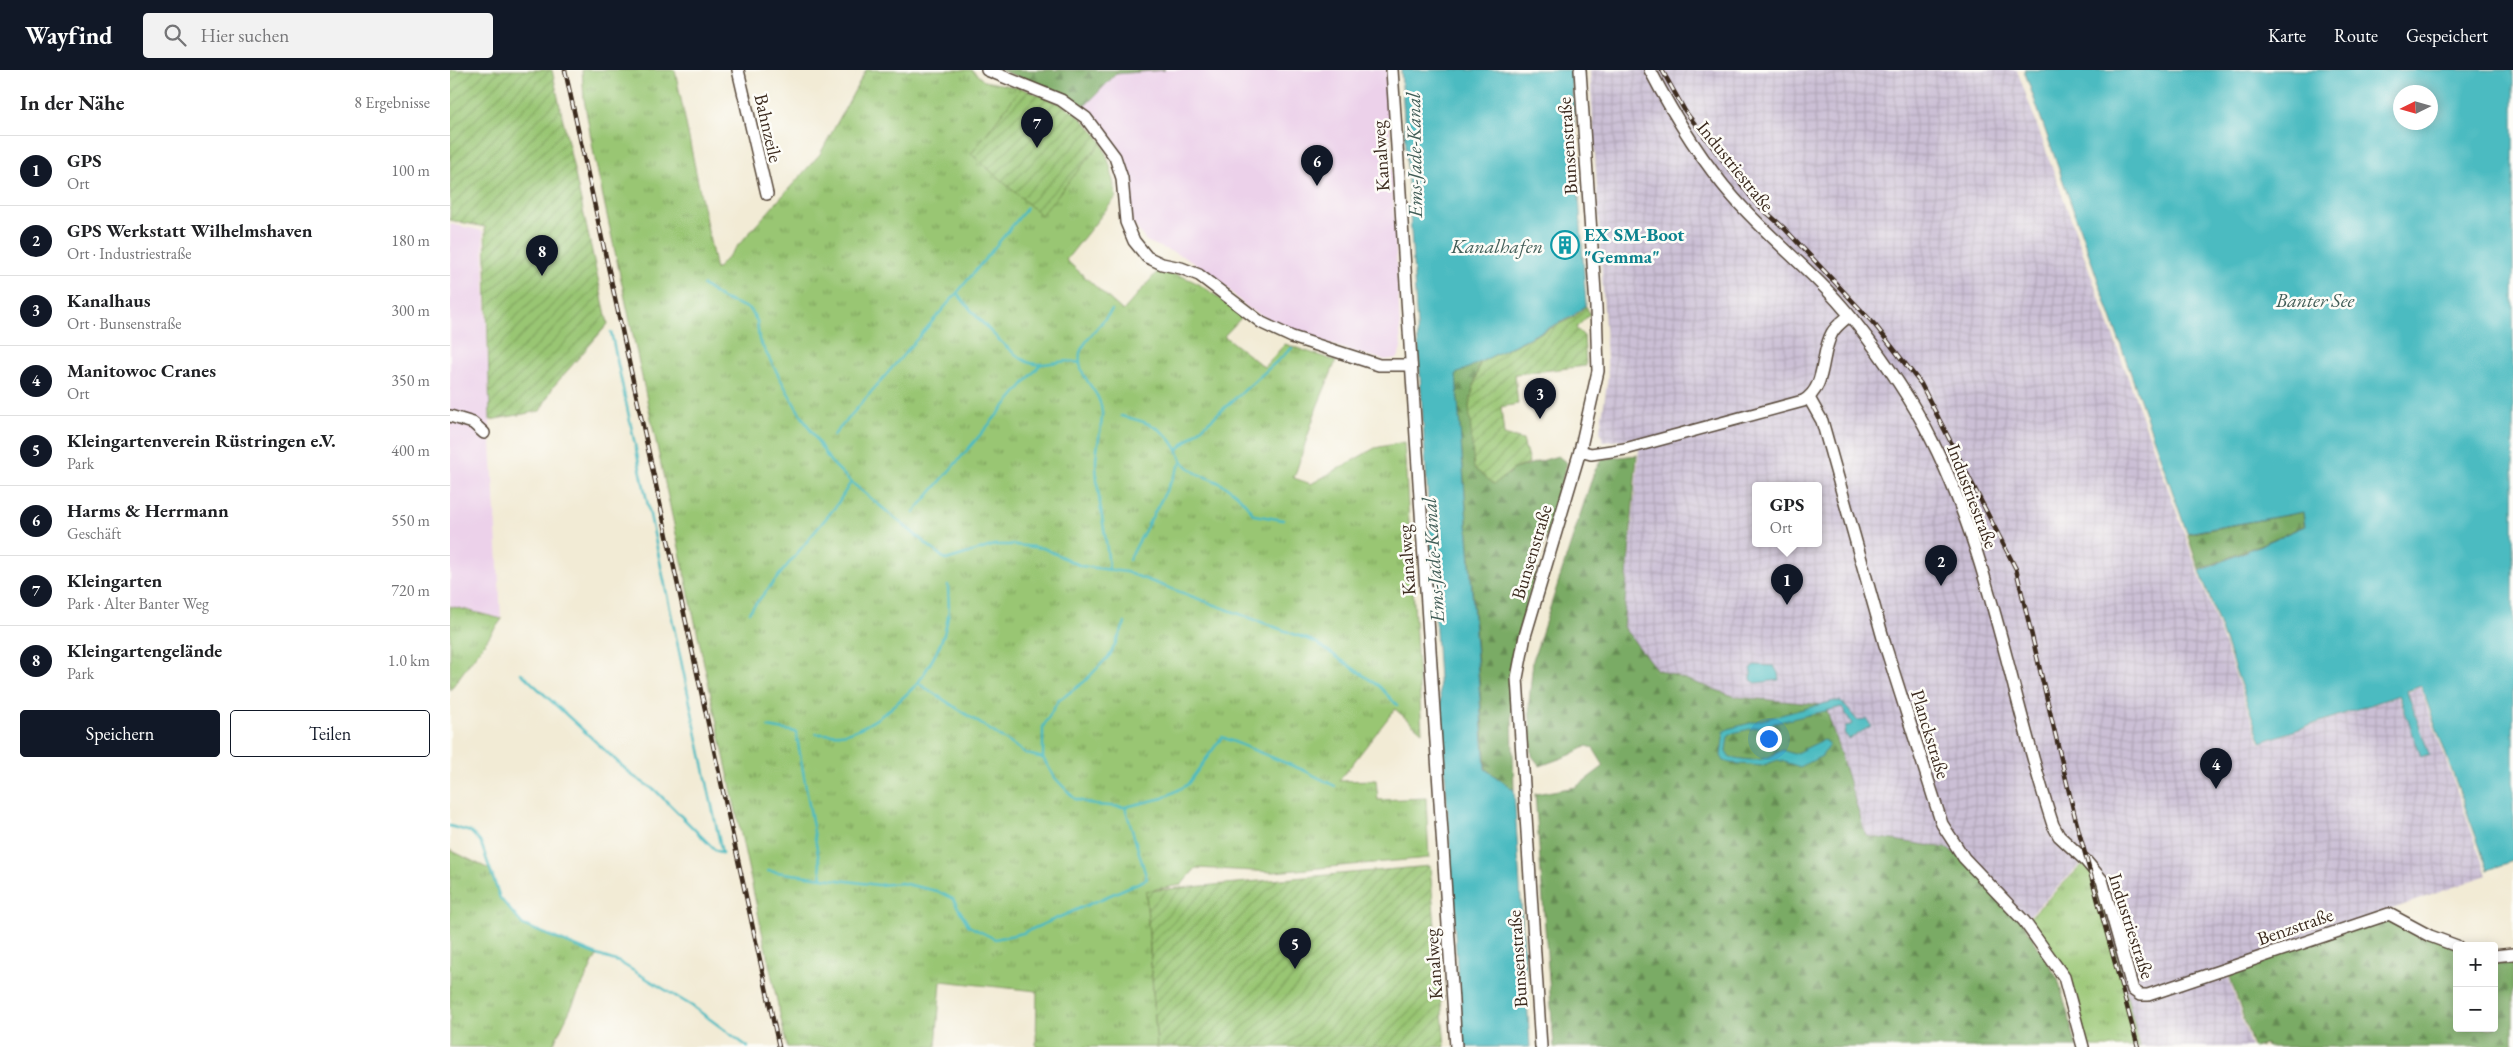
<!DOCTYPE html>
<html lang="de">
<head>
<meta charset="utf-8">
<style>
  :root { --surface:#fff; --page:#f2f2f2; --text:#202124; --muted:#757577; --line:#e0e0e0; --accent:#111827 }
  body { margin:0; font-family:"EB Garamond",serif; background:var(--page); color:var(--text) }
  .controls { position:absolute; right:15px; bottom:15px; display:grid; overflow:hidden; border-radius:5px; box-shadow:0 2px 12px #0003 }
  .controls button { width:45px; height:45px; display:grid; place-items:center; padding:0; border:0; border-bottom:1px solid var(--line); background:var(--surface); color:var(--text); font:25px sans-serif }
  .compass { position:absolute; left:1943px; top:15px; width:45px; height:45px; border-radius:50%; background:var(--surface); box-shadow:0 2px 12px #0003; rotate:265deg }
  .you { position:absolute; left:1318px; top:668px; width:18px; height:18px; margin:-12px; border:4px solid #fff; border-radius:50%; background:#1a73e8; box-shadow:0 0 0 8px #1a73e833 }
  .badge { display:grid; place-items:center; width:32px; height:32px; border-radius:50%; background:var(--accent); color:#fff; font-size:16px; font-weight:700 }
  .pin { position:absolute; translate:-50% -41px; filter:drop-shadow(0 1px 2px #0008) }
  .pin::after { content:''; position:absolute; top:26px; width:18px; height:15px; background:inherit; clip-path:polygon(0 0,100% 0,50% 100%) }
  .popup { position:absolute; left:1302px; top:412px; width:70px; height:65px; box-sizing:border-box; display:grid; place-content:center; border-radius:5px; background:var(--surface); filter:drop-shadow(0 1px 4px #0005); font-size:16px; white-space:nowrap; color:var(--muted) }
  .popup b { font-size:19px; color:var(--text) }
  .popup::after { content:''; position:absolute; left:50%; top:100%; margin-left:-10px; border:10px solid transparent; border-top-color:var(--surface) }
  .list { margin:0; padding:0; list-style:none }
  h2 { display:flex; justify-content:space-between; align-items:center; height:65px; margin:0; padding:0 20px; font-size:21px }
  h2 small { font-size:16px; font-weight:400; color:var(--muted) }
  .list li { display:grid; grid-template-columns:32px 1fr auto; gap:15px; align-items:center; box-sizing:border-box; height:70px; padding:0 20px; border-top:1px solid var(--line) }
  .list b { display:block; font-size:19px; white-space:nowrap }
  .list p { margin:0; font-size:16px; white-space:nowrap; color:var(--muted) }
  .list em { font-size:16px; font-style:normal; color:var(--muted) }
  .actions { display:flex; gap:10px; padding:15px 20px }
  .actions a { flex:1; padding:11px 0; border:1px solid var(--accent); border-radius:5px; text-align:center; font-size:18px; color:var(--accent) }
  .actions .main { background:var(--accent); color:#fff }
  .icon { flex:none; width:28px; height:28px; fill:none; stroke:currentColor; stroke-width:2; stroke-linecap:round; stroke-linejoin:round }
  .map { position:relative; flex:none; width:2063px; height:977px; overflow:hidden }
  header { display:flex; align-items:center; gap:30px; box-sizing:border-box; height:70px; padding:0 25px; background:var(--accent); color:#fff }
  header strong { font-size:24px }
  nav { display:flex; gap:28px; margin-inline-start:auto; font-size:18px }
  .search { width:350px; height:45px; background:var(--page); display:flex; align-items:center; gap:12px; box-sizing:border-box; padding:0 18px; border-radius:5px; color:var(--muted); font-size:19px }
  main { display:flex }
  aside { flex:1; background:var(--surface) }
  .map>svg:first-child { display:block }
  .built { fill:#ecd1ea }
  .industrial { fill:url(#industrial-grid); fill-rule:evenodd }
  .grass { fill:url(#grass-tufts); stroke:#6a7848 }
  .forest { fill:url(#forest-firs); stroke:#5a6a42 }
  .garden { fill:url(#garden-furrows); stroke:#6a7848 }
  .water { fill:#4cbbc1; stroke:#447270; fill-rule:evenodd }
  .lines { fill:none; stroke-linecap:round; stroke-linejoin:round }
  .stream { stroke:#4cbbc1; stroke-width:2.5 }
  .minor-casing { stroke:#564739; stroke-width:14 }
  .minor { stroke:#fff; stroke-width:11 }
  .rail-casing { stroke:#3b2a1e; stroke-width:4.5 }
  .rail { stroke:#fdfcf7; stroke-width:2.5; stroke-dasharray:8; stroke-linecap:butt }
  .labels { text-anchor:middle; stroke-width:5; stroke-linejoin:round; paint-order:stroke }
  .street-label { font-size:19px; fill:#3b2a1e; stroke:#fdfcf7 }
  .culture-label { font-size:19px; font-weight:bold; fill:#0d838f; stroke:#fdfcf7; text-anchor:start }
  .water-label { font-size:20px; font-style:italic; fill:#415d57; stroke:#fdfcf7 }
</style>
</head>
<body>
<header>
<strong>Wayfind</strong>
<div class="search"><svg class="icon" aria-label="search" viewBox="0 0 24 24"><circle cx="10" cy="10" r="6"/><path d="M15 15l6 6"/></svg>Hier suchen</div>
<nav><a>Karte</a><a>Route</a><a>Gespeichert</a></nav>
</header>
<main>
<aside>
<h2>In der Nähe<small>8 Ergebnisse</small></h2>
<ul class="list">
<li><span class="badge">1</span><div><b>GPS</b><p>Ort</p></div><em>100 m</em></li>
<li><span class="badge">2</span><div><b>GPS Werkstatt Wilhelmshaven</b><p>Ort · Industriestraße</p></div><em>180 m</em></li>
<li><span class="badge">3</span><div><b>Kanalhaus</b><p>Ort · Bunsenstraße</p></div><em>300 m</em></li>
<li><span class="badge">4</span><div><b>Manitowoc Cranes</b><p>Ort</p></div><em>350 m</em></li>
<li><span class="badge">5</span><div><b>Kleingartenverein Rüstringen e.V.</b><p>Park</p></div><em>400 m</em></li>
<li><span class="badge">6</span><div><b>Harms &amp; Herrmann</b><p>Geschäft</p></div><em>550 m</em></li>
<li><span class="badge">7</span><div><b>Kleingarten</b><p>Park · Alter Banter Weg</p></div><em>720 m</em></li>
<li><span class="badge">8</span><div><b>Kleingartengelände</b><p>Park</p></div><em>1.0 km</em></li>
</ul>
<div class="actions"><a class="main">Speichern</a><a>Teilen</a></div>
</aside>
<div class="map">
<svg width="2063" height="977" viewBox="0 0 2063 977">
  <defs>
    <pattern id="industrial-grid" width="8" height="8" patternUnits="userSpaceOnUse" patternTransform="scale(1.25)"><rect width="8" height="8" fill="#cbbfd5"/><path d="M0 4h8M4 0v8" fill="none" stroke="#afa4b6"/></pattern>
    <pattern id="grass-tufts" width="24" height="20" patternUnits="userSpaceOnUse" patternTransform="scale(1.25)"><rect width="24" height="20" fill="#99c673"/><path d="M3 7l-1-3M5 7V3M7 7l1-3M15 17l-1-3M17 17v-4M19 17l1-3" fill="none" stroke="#7ea15e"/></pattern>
    <pattern id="forest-firs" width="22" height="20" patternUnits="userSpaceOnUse" patternTransform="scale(1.25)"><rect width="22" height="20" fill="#7aab65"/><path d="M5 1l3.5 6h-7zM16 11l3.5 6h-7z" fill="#658b53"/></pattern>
    <pattern id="garden-furrows" width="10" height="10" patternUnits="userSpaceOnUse" patternTransform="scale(1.25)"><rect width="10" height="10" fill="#99c673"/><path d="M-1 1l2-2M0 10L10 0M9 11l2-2" fill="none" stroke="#7ea15e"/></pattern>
  </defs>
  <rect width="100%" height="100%" fill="#fdfcf7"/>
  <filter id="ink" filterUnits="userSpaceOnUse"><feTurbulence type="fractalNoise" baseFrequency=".02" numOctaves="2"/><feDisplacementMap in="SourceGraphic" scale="10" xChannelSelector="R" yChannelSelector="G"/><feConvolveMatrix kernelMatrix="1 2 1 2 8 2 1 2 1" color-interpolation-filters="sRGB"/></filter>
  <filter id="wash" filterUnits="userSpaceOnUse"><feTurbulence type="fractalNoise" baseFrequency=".0096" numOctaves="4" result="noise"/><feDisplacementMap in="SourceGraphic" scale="20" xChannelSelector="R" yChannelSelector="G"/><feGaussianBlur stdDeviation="1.12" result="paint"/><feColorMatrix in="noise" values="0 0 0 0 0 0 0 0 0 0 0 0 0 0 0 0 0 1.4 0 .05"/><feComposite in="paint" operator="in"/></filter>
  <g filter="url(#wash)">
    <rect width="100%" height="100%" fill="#f2ebd5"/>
    <g class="built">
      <polygon points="549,0 937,0 951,278 948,288 935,290 904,282 838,260 796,237 770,211 737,188 696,171 682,152 676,127 672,94 651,55 634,37 614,23"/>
      <polygon points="0,154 33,161 40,354 51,548 0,536"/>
    </g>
    <path class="industrial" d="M1140 0H1567L1810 673 1948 626 1972 687 1979 684 1958 622 1970 617 2037 805 1776 899 1801 977H1691L1638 787 1573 852 1496 778 1416 766 1375 635 1286 627 1206 599 1173 557 1190 368 1153 372 1150 360 1158 307ZM1306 416H1368V474H1306Z"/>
    <g class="grass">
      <path d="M132 0H225L266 200 370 84 416 0H522L534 11 571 18 652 72 661 99 666 127 616 190 673 241 708 201C745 205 765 225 792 247L774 266 814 297 835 274 886 291 867 337 844 408 861 414 925 378 954 372 972 662 945 639 889 711 926 710 928 730 976 728 979 788 824 802 746 798 731 815 696 821 707 977H586L587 921 491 911 486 977H337L144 85 134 29Z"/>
      <polygon points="0,536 52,549 0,620"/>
      <polygon points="0,780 39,799 50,828 73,855 147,885 102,977 0,977"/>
      <polygon points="1635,792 1647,809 1690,977 1636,977 1617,906 1578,849"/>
    </g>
    <g class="forest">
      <polygon points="549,0 715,0 666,4 634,37 614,23"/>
      <polygon points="1030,292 1019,336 1058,405 1064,399 1108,386 1117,393 1069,560 1061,606 1064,720 1036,699 1006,304"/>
      <polygon points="1187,385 1173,557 1206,599 1286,627 1375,635 1416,766 1496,778 1516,790 1573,852 1608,909 1627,977 1104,977 1085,724 1126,717 1154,696 1143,678 1137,676 1120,685 1090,696 1082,686 1079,632 1083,590 1144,402 1152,389"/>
      <polygon points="1853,442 1854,456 1749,500 1737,464"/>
      <polygon points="1939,846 2007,878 2007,958 2044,958 2044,888 2063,886 2063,977 1817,977 1816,974 1803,977 1778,901"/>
    </g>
    <g class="garden">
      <polygon points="0,0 102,0 158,254 103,317 90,341 40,350 35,157 0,150"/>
      <path d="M571 18C611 33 626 37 652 72L591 145 521 84Z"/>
      <polygon points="1136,236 1140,244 1126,258 1134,266 1136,296 1065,304 1068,334 1051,337 1054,365 1073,370 1079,393 1064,399 1044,414 1024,398 1019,336 1030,292 1124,247"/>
      <polygon points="980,796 995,977 707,977 696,821"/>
    </g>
    <g class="water">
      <polygon points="951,0 1121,0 1136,235 1123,246 1006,304 1035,699 1064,720 1080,977 1012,977"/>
      <path d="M1574 0H2063V791L2038 800 1971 616 1957 621 1979 684 1971 687 1949 625 1811 672 1750 501 1855 456 1853 442 1737 463ZM1980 22V52H1950V22Z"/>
      <polygon points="1304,595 1324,596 1328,603 1329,610 1306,613 1301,610 1301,599"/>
      <path d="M1384 631H1391L1407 650 1417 649 1421 656 1399 669 1394 663 1396 657 1402 654 1392 637 1283 663 1278 667 1276 681 1280 687C1304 691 1311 693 1332 680L1344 684 1373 670 1377 671 1379 675 1372 686 1350 697 1328 690 1311 696 1280 693 1274 691 1271 686 1274 661 1281 658Z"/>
    </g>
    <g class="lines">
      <g class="stream">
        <path d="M577 138 507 223C520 240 561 287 580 293 597 298 610 287 630 293"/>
        <polyline points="253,215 271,228 300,239 307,251 309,270 346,337 380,391 401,412 496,490 545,475 566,475 593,478 631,496 676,502 865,572 929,616 947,635"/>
        <polyline points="161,262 272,783"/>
        <path d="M671 346C701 352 721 360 732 391L679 490"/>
        <polyline points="383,366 507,223"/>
        <polyline points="728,379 842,278"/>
        <path d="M732 391C750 410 755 404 773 415 787 422 795 433 804 445L833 450"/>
        <polyline points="464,442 590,295"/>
        <path d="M659 500C657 463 646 428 646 391 646 376 653 355 652 342 651 319 626 309 630 283 632 273 655 250 662 240"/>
        <polyline points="299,542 386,436 401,412"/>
        <polyline points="675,553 660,585 634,612 608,631 593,657 593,688 605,708 625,729 645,735 675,737"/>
        <polyline points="71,603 183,706 206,721 265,780 272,783"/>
        <path d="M468 613C481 593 495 571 498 546 500 537 498 525 498 515"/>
        <polyline points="318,657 346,662 372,807"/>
        <path d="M366 664C375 664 388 665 397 663 425 655 448 633 468 613L577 684 593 688"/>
        <polyline points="0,756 21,762 31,773 50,828 73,855 147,885 169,892 242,936 298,977"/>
        <polyline points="318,801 428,815 451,813 487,821 503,829 519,856 545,869 573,863 697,809 675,737 713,728 737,715 772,667 853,700 885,716"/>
      </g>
    </g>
  </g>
  <g filter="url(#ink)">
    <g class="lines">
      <defs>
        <g id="minor">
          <polyline points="288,0 317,124"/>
          <polyline points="537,0 611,30 636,48 665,87 672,108 676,152 684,171 697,187 712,194 731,198 749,205 812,253 842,267 929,295 961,295"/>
          <polyline points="942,0 1006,977"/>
          <path d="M1200 0C1224 46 1250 89 1284 128 1313 161 1347 189 1377 220 1408 252 1435 291 1459 329 1538 458 1556 613 1603 755L1609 766 1636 791 1652 810 1683 920 1690 925H1698L1939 844 1980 866 2007 876"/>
          <polyline points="1359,328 1372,351 1435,575 1492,754 1514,788 1574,851 1614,907 1633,977"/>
          <polyline points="0,346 23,353 34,363"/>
          <path d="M1130 381 1141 384 1175 379 1353 331C1377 318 1370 284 1382 263 1386 256 1393 251 1399 246"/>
          <polyline points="2044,886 2063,884"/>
          <polyline points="1091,977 1067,608 1075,566 1130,381 1148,301 1146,237 1130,0"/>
        </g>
      </defs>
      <use href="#minor" class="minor-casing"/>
      <use href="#minor" class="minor"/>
      <defs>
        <g id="rail">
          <polyline points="115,0 329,977"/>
          <polyline points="1212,0 1235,41 1305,132 1334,158 1425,255 1471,314 1566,499 1625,747 1688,977"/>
        </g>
      </defs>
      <use href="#rail" class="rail-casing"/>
      <use href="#rail" class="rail"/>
    </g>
  </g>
  <defs>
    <symbol id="building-ring" viewBox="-11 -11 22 22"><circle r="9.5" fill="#fdfcf7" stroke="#0f9aa8" stroke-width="1.5"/><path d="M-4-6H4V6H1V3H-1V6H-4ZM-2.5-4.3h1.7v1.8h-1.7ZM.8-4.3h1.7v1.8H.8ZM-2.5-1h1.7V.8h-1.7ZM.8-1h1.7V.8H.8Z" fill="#0f9aa8"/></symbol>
  </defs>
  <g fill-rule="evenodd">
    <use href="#building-ring" x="1099" y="159" width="32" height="32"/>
  </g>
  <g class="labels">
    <g class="street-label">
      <text transform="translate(319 58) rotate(77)" y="7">Bahnzeile</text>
      <text transform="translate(1117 76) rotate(-94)" y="7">Bunsenstraße</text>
      <text transform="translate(930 86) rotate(-94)" y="7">Kanalweg</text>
      <text transform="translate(1286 96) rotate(51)" y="7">Industriestraße</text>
      <text transform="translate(1523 426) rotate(69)" y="7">Industriestraße</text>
      <text transform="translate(1081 482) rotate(-73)" y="7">Bunsenstraße</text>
      <text transform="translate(956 490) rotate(-94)" y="7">Kanalweg</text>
      <text transform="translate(1481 664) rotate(73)" y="7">Planckstraße</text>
      <text transform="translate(1682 856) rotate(72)" y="7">Industriestraße</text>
      <text transform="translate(1845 856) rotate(-19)" y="7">Benzstraße</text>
      <text transform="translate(1067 889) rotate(-94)" y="7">Bunsenstraße</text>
      <text transform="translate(983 894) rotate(-94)" y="7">Kanalweg</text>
    </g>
    <g class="culture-label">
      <text x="1134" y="171">EX SM-Boot<tspan x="1134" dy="22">"Gemma"</tspan></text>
    </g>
    <g class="water-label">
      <text transform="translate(964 85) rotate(-91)" y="7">Ems-Jade-Kanal</text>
      <text x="1047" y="183">Kanalhafen</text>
      <text x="1865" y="237">Banter See</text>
      <text transform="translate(983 490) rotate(-94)" y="7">Ems-Jade-Kanal</text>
    </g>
  </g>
</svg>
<div class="controls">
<button>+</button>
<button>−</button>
</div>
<svg class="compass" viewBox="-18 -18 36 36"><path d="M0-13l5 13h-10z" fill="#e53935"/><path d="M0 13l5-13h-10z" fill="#757577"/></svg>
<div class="you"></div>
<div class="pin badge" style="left:1337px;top:535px">1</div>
<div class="popup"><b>GPS</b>Ort</div>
<div class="pin badge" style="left:1491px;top:516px">2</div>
<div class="pin badge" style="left:1090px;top:349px">3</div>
<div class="pin badge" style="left:1766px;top:719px">4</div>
<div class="pin badge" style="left:845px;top:899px">5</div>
<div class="pin badge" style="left:867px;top:116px">6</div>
<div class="pin badge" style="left:587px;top:78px">7</div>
<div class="pin badge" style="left:92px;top:206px">8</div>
</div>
</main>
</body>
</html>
